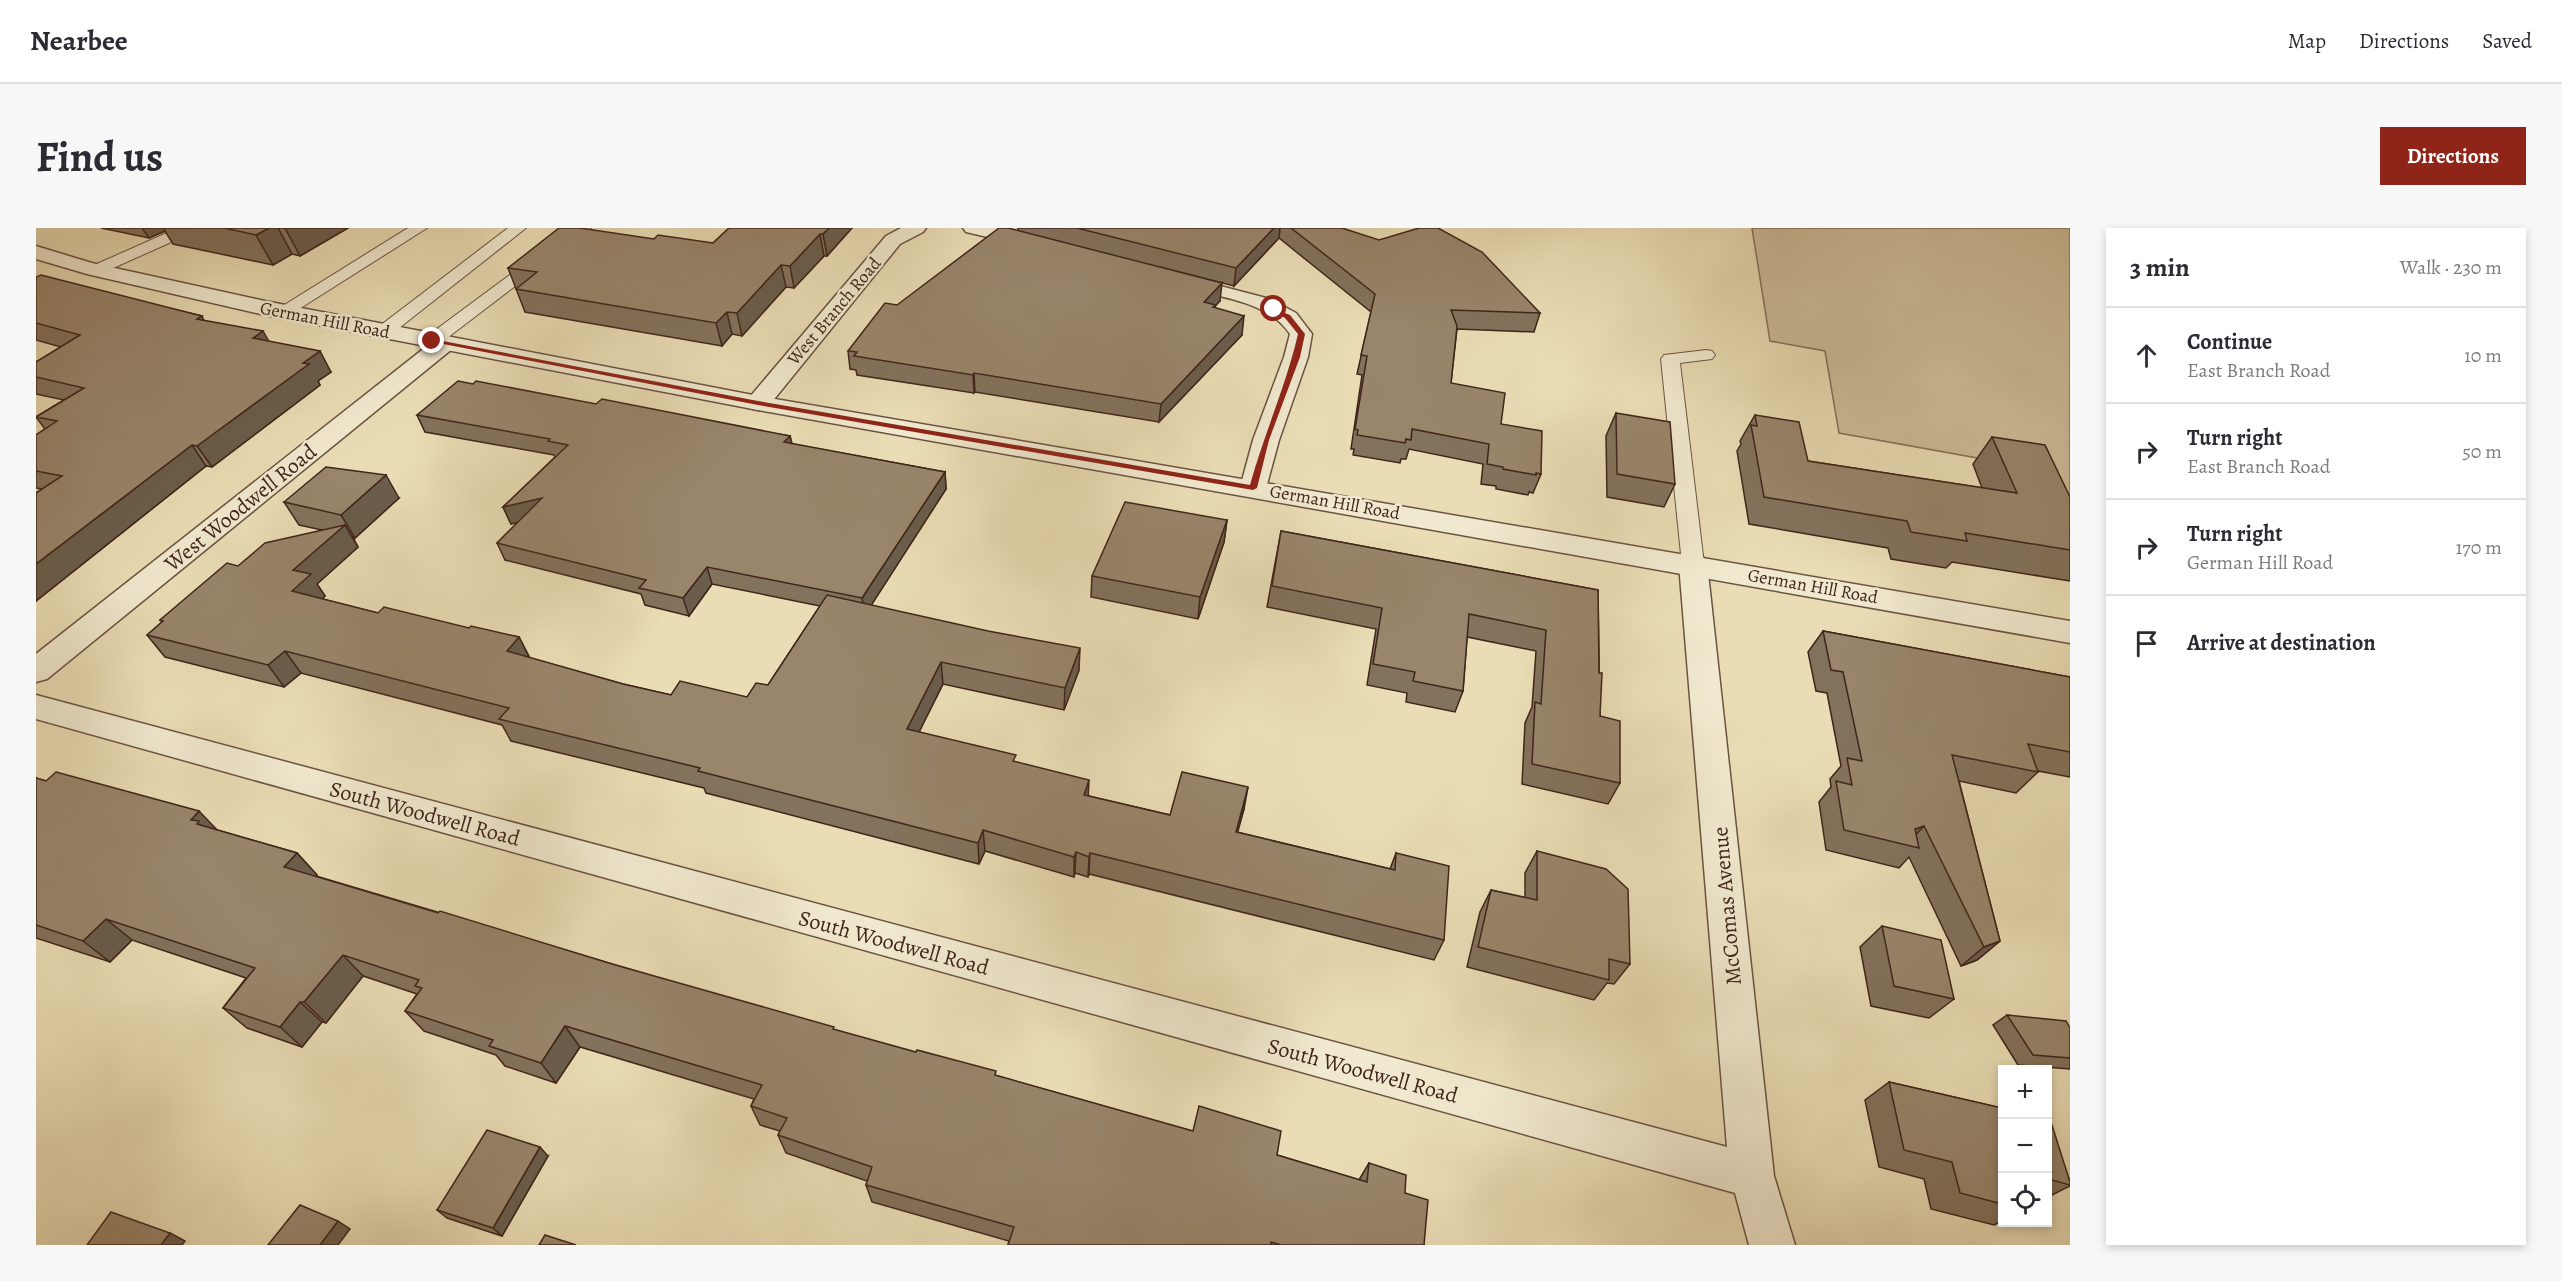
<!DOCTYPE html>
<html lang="en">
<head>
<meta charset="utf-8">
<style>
  :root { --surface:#fff; --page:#f7f7f7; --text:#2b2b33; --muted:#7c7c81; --line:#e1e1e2; --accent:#8f2418 }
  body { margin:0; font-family:Alegreya,serif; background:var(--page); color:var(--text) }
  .controls { position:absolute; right:18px; bottom:18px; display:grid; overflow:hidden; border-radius:0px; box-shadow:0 3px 9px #0003 }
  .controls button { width:54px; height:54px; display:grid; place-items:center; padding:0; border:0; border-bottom:2px solid var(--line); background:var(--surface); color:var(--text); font:30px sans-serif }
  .stop { position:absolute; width:18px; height:18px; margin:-14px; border:4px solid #8f2418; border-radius:50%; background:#fff }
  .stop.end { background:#8f2418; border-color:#fff; box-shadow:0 2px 6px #0008 }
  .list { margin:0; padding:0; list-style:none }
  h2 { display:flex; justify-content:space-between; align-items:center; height:78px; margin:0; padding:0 24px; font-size:26px }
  h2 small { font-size:20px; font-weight:400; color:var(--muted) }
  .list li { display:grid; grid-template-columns:39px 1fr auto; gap:18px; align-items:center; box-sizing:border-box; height:96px; padding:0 24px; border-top:2px solid var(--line) }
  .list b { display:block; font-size:22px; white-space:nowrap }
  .list p { margin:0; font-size:20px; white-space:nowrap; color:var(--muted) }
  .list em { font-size:20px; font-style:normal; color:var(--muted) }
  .icon { flex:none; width:33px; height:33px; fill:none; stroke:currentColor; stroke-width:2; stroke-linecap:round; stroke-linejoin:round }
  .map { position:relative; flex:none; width:2034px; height:1017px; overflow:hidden; border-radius:0px }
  header { display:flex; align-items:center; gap:36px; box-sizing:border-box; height:84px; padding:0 30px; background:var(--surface); border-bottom:2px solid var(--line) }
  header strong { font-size:28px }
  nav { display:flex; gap:33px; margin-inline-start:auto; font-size:21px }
  .intro { display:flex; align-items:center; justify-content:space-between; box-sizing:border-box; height:144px; padding:0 36px }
  h1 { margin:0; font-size:42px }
  .button { padding:15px 27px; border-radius:0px; background:var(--accent); color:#fff; font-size:21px; font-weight:700 }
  main { display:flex; gap:36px; padding:0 36px }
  aside { flex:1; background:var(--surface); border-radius:0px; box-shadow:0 3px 9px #0003 }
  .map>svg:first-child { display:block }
  .green { fill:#cdbe9b; stroke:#86725b; stroke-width:1.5 }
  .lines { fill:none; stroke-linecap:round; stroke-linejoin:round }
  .service-casing { stroke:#6a5342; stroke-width:2 }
  .minor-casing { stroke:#6a5342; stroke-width:3 }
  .tertiary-casing { stroke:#6a5342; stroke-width:3 }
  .service { fill:#f1e9cf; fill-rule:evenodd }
  .minor { fill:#f1e9cf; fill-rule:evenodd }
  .tertiary { fill:#f1e9cf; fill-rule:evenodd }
  .wall { fill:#83725c; stroke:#40251b; stroke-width:1.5 }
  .shaded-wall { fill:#6a5d4b; stroke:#40251b; stroke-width:1.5 }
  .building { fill:#98856b; stroke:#40251b; stroke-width:1.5 }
  .route { fill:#8f2418 }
  .labels { text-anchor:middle; stroke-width:5; stroke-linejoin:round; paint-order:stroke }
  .far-street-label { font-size:18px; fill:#40251b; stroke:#f1e9cf }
  .street-label { font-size:22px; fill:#40251b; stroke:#f1e9cf }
</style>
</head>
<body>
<header>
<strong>Nearbee</strong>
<nav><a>Map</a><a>Directions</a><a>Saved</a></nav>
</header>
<div class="intro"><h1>Find us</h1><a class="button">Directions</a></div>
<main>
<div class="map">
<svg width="2034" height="1017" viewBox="0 0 2034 1017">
  <rect width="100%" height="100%" fill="#eaddb5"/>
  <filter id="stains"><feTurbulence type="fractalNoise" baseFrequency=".00333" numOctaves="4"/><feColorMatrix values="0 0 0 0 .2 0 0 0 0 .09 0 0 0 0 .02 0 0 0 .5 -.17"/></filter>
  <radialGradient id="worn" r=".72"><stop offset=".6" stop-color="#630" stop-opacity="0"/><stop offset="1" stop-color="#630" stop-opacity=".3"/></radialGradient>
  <polygon class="green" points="1716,0 2034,0 2034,285 1991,239 1803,205 1789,123 1734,113"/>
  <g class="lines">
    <defs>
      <g id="service">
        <polygon points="142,0 163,0 160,3 66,45 60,47 52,42 54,39"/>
        <polygon points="372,0 391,0 252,88 240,88 237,84"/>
        <polygon points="472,0 490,0 353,108 341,108 338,104 341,100"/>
        <polygon points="537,0 555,0 402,117 390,117 387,113 390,109"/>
        <polygon points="1670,122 1676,123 1679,127 1676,131 1644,135 1668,336 1665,341 1657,343 1649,341 1646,336 1625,131 1628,127"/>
      </g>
      <g id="minor">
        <polygon points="865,0 890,0 887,4 864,16 731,180 722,182 713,180 710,175 713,170 850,8"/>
        <polygon points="927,0 963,0 1009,11 1012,15 1009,19 1002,21 930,4"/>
        <path d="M1142 47 1234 71 1260 85 1276 106 1272 129 1243 212 1230 260 1226 266 1217 268 1208 266 1204 260 1217 212 1248 129 1254 106C1230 70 1172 67 1134 58L1131 53 1134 48Z"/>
        <polygon points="408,109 416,111 419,116 416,121 11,451 0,454 0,426 400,111"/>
        <polygon points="1657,327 1667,329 1671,336 1738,948 1759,1017 1713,1017 1699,965 0,491 0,467 1691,919 1643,336 1647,329"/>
      </g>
      <polygon id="tertiary" points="0,18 56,35 229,73 722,168 2034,393 2034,415 722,182 229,87 51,46 0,31"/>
    </defs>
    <use href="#service" class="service-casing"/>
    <use href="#minor" class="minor-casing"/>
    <use href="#tertiary" class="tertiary-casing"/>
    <use href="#service" class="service"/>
    <use href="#minor" class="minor"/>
    <use href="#tertiary" class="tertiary"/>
  </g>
  <g class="wall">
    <polygon points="65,0 312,0 264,28 256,26 237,37 137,16 129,3 113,10"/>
    <polygon points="693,0 816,0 791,28 788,28 758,60 750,59 706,108 696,106 686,118 489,84 472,40 618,11 677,15"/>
    <polygon points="982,0 1306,0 1504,85 1498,104 1421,101 1415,155 1465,196 1505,246 1497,265 1493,264 1492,267 1460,261 1460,258 1445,256 1447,236 1373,221 1370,231 1365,231 1364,235 1317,227 1318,221 1315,221 1326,147 1321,146 1335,84 1243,10 1198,58 1124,39 1184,73 1179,78 1179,80 1206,107 1123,194 939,164 938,165 821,147 820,142 814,141 812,123 982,3"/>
    <polygon points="0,49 166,88 168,93 232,113 295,144 282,153 284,157 176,239 170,238 0,373 0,265 6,261 0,260 0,207 9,201 0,189 28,172 0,166 0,134 25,119 0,112"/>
    <polygon points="437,156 754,208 756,216 909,244 910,261 835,377 1043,442 1028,482 907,456 883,504 980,534 1053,568 1134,587 1208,581 1201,604 1354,641 1360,625 1408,712 1398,732 1053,646 1052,649 1039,645 1038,649 949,623 943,636 670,565 668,560 475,513 466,497 265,445 248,459 129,429 111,407 126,394 124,392 202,338 286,302 263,297 248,274 363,270 319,310 317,309 322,319 281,356 289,368 286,371 342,385 483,409 494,430 587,456 635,467 711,469 732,457 784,378 676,356 653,388 609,377 605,366 469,332 461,315 482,294 475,296 467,279 519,229 518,227 389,204 381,187"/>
    <polygon points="1580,185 1639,256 1628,279 1571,269 1570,208"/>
    <polygon points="1719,187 1772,233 1946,260 1937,236 1956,209 2034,269 2034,353 1916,334 1910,340 1855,331 1852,320 1713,296 1701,223 1705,216 1704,213"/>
    <polygon points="1191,292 1188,314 1162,391 1055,369 1056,348"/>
    <polygon points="1245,303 1562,362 1564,488 1584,555 1572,576 1486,556 1489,495 1496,479 1500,423 1431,409 1427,463 1419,484 1370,474 1371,465 1331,457 1340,401 1231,379"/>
    <polygon points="1787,403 2034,449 2034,549 2002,543 2002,544 1980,565 1923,553 1964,713 1941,732 1925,738 1873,629 1863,640 1790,622 1783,574 1795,559 1794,551 1805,538 1791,465 1780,463 1772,424"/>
    <polygon points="0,550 261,625 281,647 280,648 799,802 1241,927 1323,952 1333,935 1369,965 1388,1017 972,1017 973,1013 836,974 830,957 831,953 750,925 742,907 744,903 724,897 715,878 718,871 544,819 520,855 469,838 460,827 388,803 369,783 381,766 327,748 290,795 286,794 266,819 211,800 187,780 210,750 96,712 74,734 0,710"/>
    <polygon points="1501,623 1594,736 1578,756 1571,755 1558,772 1431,739 1444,684 1455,662 1489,670 1489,645"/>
    <polygon points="1846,698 1918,771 1893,790 1835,778 1824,719"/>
    <polygon points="1971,787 2034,800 2034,841 1982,837 1957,797"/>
    <polygon points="1853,854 1966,880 1966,993 1958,997 1895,981 1888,951 1843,939 1829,872"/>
    <polygon points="2012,890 2034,954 2034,958 2012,969"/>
    <polygon points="512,928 466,1008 411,990 401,982"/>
  </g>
  <g class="shaded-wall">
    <polygon points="106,0 128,0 129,3 113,10"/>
    <polygon points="233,0 242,0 256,26 237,37 220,7"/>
    <polygon points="249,0 312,0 264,28"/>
    <polygon points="793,0 816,0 791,28 787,6"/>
    <polygon points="1238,0 1244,0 1243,10 1198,58 1200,40"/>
    <polygon points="784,6 788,28 758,60 754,38"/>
    <polygon points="745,37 750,59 706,108 701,85"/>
    <polygon points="1186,55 1184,73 1179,78 1177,95 1168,74"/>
    <polygon points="691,84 696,106 686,118 680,95"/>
    <polygon points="1208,88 1206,107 1123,194 1125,176"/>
    <polygon points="227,103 239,124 217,110"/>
    <polygon points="284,123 295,144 282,153 284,157 176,239 161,218 267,135"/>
    <polygon points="938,145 939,164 938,165 937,147"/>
    <polygon points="754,208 758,224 748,214"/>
    <polygon points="156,217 170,238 0,373 0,336"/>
    <polygon points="909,244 910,261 829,387 826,370"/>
    <polygon points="350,247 363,270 319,310 305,287"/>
    <polygon points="506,270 513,287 475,296 467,279"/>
    <polygon points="1191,292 1188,314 1162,391 1164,369"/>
    <polygon points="309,297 322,319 281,356 289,368 271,385 256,363 257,342"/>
    <polygon points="671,339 676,356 653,388 647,370"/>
    <polygon points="483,409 494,431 471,423"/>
    <polygon points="1044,420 1043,442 1028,482 1029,460"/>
    <polygon points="249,423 265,445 248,459 232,437"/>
    <polygon points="905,434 907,456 874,522 871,501"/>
    <polygon points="1053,552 1052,574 1048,567"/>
    <polygon points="1212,559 1208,581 1196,625 1200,604"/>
    <polygon points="163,583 185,606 180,611 155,592"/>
    <polygon points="1888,598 1870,617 1879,601"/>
    <polygon points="947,602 949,623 943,636 942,615"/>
    <polygon points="1040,624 1039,645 1038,649 1038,629"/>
    <polygon points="261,625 281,647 268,661 248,639"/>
    <polygon points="1054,625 1053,646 1052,649 1053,629"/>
    <polygon points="70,691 96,712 74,734 47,713"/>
    <polygon points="1964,713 1941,732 1925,738 1948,719"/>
    <polygon points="307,727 327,748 290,795 268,774"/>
    <polygon points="264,774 286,794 266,819 244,799"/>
    <polygon points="529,798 544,819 520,855 505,835"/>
    <polygon points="504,919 512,928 466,1008 457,1000"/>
    <polygon points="302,993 314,1001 302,1017 284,1017"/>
    <polygon points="134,1005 149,1013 146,1017 125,1017"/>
  </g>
  <g class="building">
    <polygon points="188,0 233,0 220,7"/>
    <polygon points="523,0 544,0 618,11 622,7 677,15 693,0 793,0 787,6 784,6 754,38 745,37 701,85 691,84 680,95 480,61 501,44 472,40"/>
    <polygon points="963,0 972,0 1186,55 1168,74 1180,77 1177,79 1208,88 1125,176 938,145 937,147 818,128 821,124 812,123 849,75 861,77"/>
    <polygon points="1041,0 1238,0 1200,40"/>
    <polygon points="1255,0 1306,0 1343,12 1383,0 1402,0 1446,24 1504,85 1415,82 1421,98 1415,155 1469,165 1465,196 1506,203 1505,246 1500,245 1500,247 1467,241 1467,239 1451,236 1453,216 1376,201 1375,212 1370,211 1369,215 1321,207 1322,202 1319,201 1331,128 1325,127 1339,66"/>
    <polygon points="5,47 166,88 161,91 227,103 217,110 284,123 267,135 273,136 161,218 156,217 0,336 0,265 26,248 0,243 0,207 21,193 0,189 48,160 0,149 0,134 44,107 0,95 0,49"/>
    <polygon points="422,153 437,156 440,153 560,176 566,171 754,208 748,214 909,244 826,370 671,339 647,370 603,360 610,352 461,315 506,270 467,279 532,217 512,213 514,211 381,187"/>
    <polygon points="1580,185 1634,194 1639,256 1581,246"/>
    <polygon points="1719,187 1763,194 1772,233 1981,265 1956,209 2009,217 2034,269 2034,322 1929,305 1931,313 1875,304 1871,293 1728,269 1715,197 1721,198"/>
    <polygon points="290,239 350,247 305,287 248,274"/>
    <polygon points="1089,274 1191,292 1164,369 1056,348"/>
    <polygon points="309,297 257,342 275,346 256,363 342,385 348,379 433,400 435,398 483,409 471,423 587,456 635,467 644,453 711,469 720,455 732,457 791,367 952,403 1044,420 1029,460 905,434 871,501 980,527 977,533 1053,552 1048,567 1134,587 1146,544 1212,559 1200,604 1359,642 1360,625 1413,638 1408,712 1054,625 1053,629 1040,624 1038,629 947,602 942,615 662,543 664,540 463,491 473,480 249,423 232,437 111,407 127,393 124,392 191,335 202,338 229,315"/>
    <polygon points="1245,303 1562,362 1563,445 1566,445 1564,488 1584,493 1584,555 1496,536 1499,474 1505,476 1510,402 1433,386 1427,463 1377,453 1379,444 1337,436 1346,380 1236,358"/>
    <polygon points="1787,403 2034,449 2034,524 1992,516 2002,544 1916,527 1964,713 1948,719 1888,598 1879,601 1883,620 1808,602 1800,553 1816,557 1811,530 1826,533 1807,444 1795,442"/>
    <polygon points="20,544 163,583 155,592 163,593 161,596 261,625 248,639 402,685 404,683 576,736 798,799 797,801 880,824 881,822 960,843 959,847 1157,903 1163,878 1245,903 1241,927 1331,954 1333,935 1370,947 1369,965 1392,972 1388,1017 1245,1017 1235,1014 1235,1017 972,1017 978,999 830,957 836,939 742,907 751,890 715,878 726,857 529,798 505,835 453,818 457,812 369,783 386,760 379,758 383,752 307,727 268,774 264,774 244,799 187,780 219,740 70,691 47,713 0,697 0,550 10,553"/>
    <polygon points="1501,623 1570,641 1592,661 1594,736 1573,731 1573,752 1442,719 1455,662 1501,672"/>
    <polygon points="1846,698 1905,712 1918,771 1858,758"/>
    <polygon points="1971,787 2030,793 2034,800 2034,830 1997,827"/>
    <polygon points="1853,854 1966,880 1966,976 1924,965 1916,934 1868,922"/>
    <polygon points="2012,890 2014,891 2034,954 2034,957 2012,951"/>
    <polygon points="451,902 504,919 457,1000 401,982"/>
    <polygon points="264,977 302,993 284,1017 232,1017"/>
    <polygon points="75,984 134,1005 125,1017 51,1017"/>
    <polygon points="509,1007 540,1017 503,1017"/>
  </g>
  <path class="route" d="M1235 80 1254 87 1269 106 1264 129 1233 212 1221 260 1217 262 722 177 392 113 396 111 722 173 1214 257C1228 206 1250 158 1262 106L1249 90 1235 82Z"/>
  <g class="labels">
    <g class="far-street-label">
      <text transform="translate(798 83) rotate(-50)" y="6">West Branch Road</text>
      <text transform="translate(289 92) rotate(11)" y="6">German Hill Road</text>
      <text transform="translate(1299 274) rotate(10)" y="6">German Hill Road</text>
      <text transform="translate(1777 358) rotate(10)" y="6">German Hill Road</text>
    </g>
    <g class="street-label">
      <text transform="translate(204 279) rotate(-39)" y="8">West Woodwell Road</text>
      <text transform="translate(389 585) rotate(15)" y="8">South Woodwell Road</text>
      <text transform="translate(1690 678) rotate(-95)" y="8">McComas Avenue</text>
      <text transform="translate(858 714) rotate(15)" y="8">South Woodwell Road</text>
      <text transform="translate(1327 842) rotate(15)" y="8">South Woodwell Road</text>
    </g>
  </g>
  <rect width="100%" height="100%" filter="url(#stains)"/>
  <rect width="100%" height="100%" fill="url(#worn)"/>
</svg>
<div class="controls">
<button>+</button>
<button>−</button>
<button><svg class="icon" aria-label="locate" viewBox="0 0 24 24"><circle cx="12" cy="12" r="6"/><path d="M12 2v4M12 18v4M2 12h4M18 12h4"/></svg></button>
</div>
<div class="stop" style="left:1238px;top:81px"></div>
<div class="stop end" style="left:396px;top:113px"></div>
</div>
<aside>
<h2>3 min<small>Walk · 230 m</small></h2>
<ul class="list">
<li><svg class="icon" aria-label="ahead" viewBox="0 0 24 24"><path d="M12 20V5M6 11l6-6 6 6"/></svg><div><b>Continue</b><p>East Branch Road</p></div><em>10 m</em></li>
<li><svg class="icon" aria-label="right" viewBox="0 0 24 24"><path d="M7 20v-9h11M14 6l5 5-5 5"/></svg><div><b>Turn right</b><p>East Branch Road</p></div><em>50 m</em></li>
<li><svg class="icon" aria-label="right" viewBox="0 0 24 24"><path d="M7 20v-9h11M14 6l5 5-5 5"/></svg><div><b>Turn right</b><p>German Hill Road</p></div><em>170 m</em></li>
<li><svg class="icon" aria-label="arrive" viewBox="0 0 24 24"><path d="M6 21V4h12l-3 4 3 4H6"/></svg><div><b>Arrive at destination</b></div></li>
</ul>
</aside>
</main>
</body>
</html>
